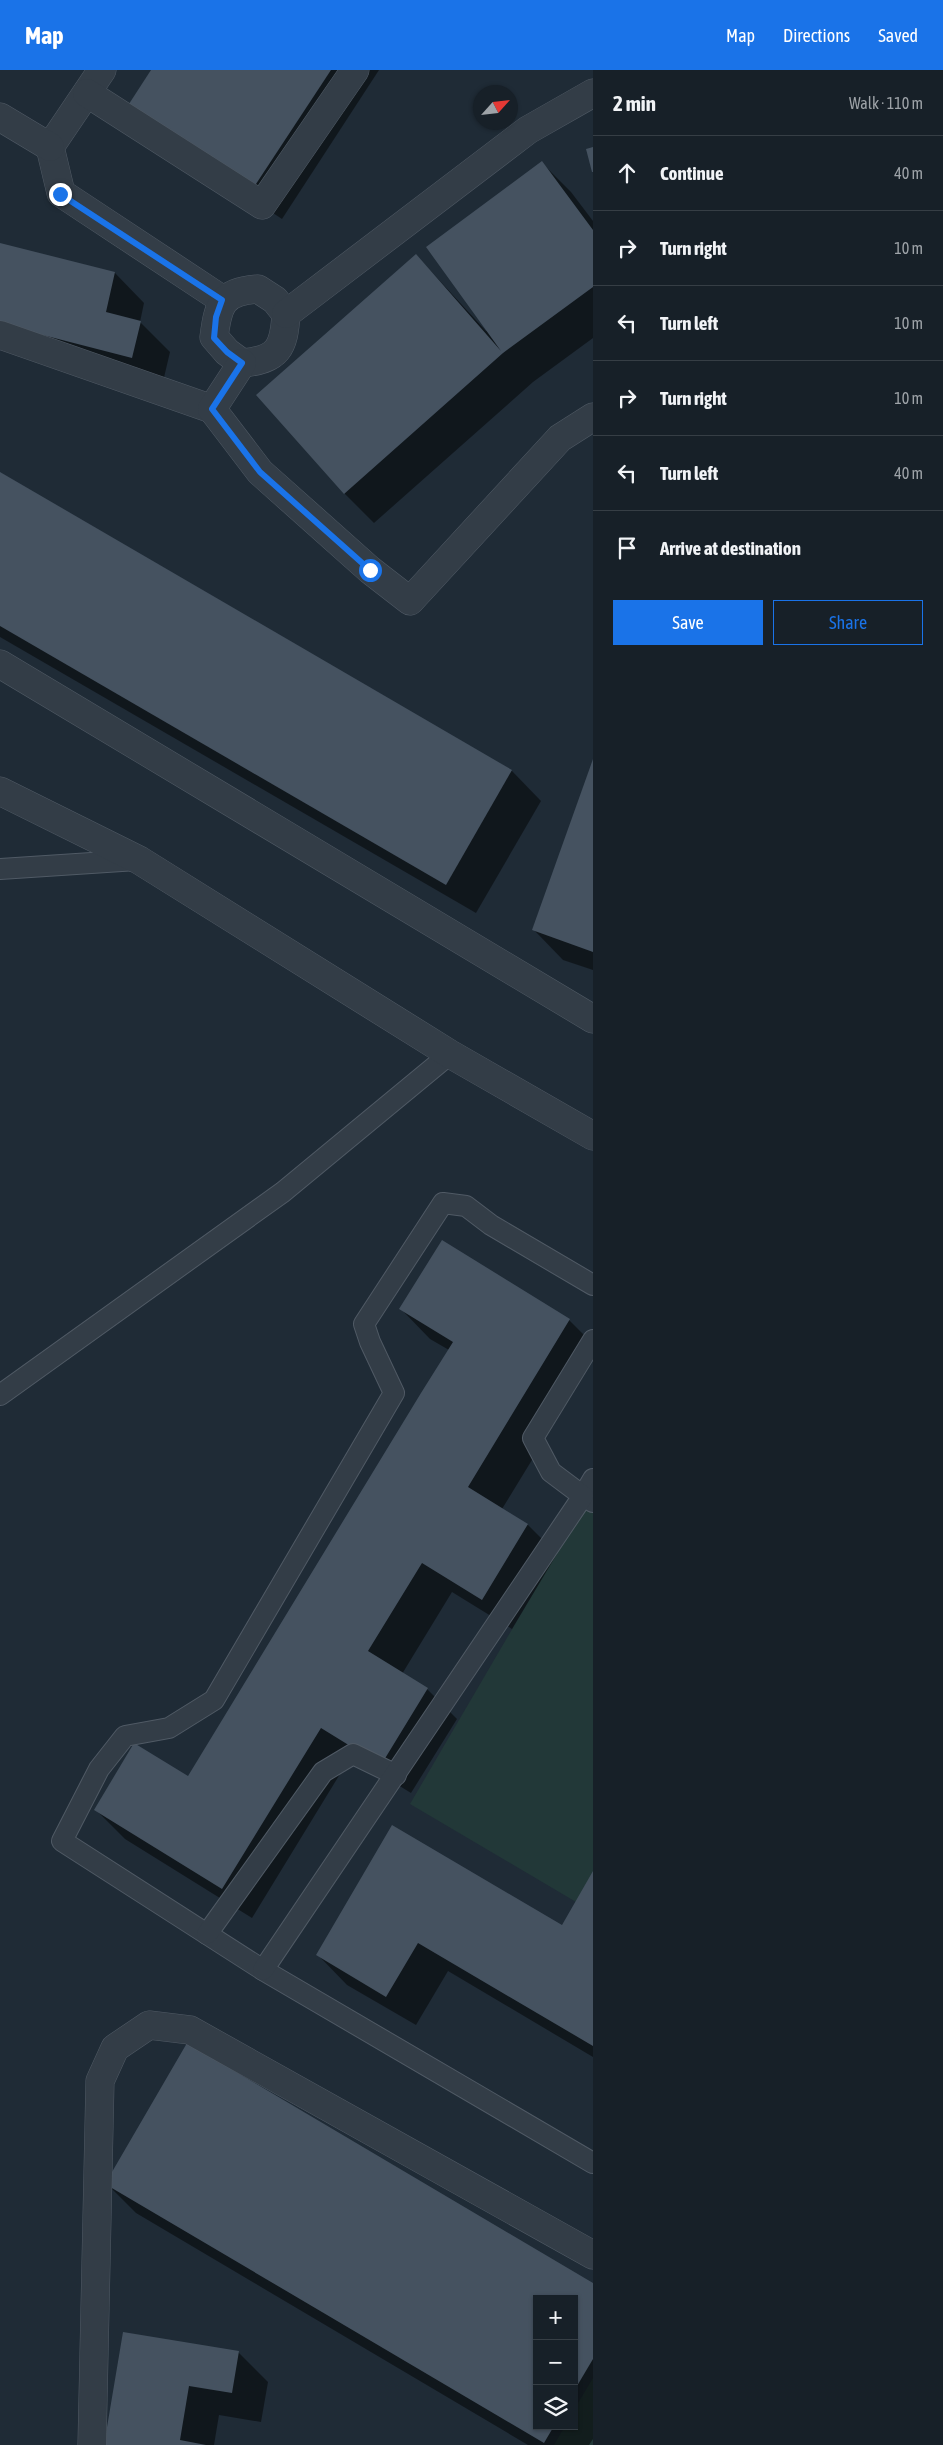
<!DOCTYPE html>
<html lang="en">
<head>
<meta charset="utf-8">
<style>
  :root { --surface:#172028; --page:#242d34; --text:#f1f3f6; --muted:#9ea3a8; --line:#363e45; --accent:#1a73e8 }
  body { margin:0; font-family:"Asap Condensed",sans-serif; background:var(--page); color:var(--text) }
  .controls { position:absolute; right:15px; bottom:15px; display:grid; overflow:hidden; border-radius:0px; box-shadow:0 1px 4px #0004 }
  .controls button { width:45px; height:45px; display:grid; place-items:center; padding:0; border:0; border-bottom:1px solid var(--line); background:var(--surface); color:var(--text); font:25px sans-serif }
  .compass { position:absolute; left:473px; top:15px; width:45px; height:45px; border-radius:50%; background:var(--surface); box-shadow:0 1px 4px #0004; rotate:63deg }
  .stop { position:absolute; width:15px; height:15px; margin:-11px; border:4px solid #1a73e8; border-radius:50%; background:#fff }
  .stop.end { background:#1a73e8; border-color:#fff; box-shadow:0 1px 5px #0008 }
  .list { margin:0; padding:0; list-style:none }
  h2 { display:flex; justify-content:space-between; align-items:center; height:65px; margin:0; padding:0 20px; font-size:21px }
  h2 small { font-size:16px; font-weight:400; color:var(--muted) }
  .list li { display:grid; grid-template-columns:32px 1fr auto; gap:15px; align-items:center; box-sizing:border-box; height:75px; padding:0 20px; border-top:1px solid var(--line) }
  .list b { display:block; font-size:19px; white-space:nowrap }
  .list em { font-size:16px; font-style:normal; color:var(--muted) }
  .actions { display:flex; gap:10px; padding:15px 20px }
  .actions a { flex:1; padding:11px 0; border:1px solid var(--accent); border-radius:0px; text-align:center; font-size:18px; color:var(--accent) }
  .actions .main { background:var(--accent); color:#fff }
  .icon { flex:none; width:28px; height:28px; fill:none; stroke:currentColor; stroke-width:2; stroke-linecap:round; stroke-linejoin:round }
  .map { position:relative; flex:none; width:593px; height:2375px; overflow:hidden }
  header { display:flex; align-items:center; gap:30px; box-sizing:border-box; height:70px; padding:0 25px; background:var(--accent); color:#fff }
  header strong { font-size:24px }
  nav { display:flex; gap:28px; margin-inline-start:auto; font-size:18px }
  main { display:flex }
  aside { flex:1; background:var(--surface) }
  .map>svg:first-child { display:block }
  .green { fill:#223838 }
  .shadow { fill:#0007; fill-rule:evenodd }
  .building { fill:#455260 }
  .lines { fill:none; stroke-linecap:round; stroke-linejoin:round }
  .lane-casing { stroke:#505a65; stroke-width:22 }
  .street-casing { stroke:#505a65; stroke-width:29 }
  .lane { stroke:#333d47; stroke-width:20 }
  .street { stroke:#333d47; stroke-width:28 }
  .route { stroke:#1a73e8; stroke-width:6 }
</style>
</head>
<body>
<header>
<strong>Map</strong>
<nav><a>Map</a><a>Directions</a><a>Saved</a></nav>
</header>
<main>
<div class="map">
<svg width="593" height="2375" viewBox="0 0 593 2375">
  <rect width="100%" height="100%" fill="#1f2b36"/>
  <g class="green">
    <polygon points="584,1436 593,1441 593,1842 410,1734"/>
    <polygon points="593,2308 593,2375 554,2375 565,2356 574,2356 574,2340"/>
  </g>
  <g class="shadow">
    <polygon points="153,0 379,0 282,149 158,67"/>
    <polygon points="542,93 571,122 593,151 593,268 533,312 374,453 345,424 258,325 416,185 486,261 488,260"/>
    <polygon points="0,174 115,203 144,233 140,252 170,282 162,316 0,275"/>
    <polygon points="0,403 512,701 541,731 476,843 0,567"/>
    <polygon points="593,693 593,900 563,890 534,860"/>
    <polygon points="442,1171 569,1250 593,1274 593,1290 502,1439 528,1455 557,1484 512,1559 452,1522 402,1604 427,1619 457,1649 411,1723 351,1686 252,1848 125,1769 95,1739 188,1707 449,1280 430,1269 401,1239"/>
    <polygon points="393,1757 562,1856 593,1803 593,1987 448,1901 416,1955 347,1915 318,1885"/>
    <path d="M107 2114 593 2214V2369L589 2375H528L136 2143ZM537 2229H574V2356H537Z"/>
    <polygon points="124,2264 238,2282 268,2312 261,2352 219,2345 214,2375 106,2375"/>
  </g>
  <g class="building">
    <polygon points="151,0 331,0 252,120 127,37"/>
    <polygon points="593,77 593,102 592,102 586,79"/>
    <polygon points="542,91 593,160 593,217 503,283 344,424 256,325 416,184 501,281 426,177"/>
    <polygon points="0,173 115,202 106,242 141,251 132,288 0,254"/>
    <polygon points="0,402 512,700 446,815 0,556"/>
    <polygon points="593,689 593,882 532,860"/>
    <polygon points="442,1170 570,1249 468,1417 528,1454 482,1530 422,1493 368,1581 428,1618 381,1695 321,1658 222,1819 94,1740 134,1673 188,1706 421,1323 453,1272 399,1239"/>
    <polygon points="392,1755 562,1855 593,1801 593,1976 418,1873 386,1927 316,1885"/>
    <polygon points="187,1973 593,2213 593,2289 574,2321 574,2229 537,2229 537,2356 554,2356 544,2373 105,2114"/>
    <polygon points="123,2262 239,2281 232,2323 189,2316 180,2370 206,2375 104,2375"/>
  </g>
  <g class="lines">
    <defs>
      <g id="lane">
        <polyline points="0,799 137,790"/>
        <polyline points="593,1215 491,1155 466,1136 443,1133 364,1254 370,1272 394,1323 214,1630 169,1658 125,1666 99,1699 62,1771 263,1900 593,2093"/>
        <polyline points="0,1325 283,1122 450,984"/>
        <polyline points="593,1409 583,1426 593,1432"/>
        <polyline points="207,1864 323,1702 353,1684 396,1705"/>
        <polyline points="263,1900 583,1426 551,1402 533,1368 593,1270"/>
      </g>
      <g id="street">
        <polyline points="102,0 50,77 61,123 223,230"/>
        <polyline points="87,23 262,135 355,0"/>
        <polyline points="0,47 50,77"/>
        <path d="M258 219 275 230 286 244C284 278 278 290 242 293L227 282 214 267C218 235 222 221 258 219Z"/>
        <polyline points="286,244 528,60 593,23"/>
        <polyline points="0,265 212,339"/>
        <polyline points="242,293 212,339 260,402 370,500 410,531 560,368 593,347"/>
        <polyline points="0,594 593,949"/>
        <polyline points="0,721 139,790 450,984 593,1066"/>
        <polyline points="92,2375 100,2011 115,1978 149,1955 190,1960 593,2185"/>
      </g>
    </defs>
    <use href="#lane" class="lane-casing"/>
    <use href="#street" class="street-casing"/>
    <use href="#lane" class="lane"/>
    <use href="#street" class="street"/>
  </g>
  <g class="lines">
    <polyline class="route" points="60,124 222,230 216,247 214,268 227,282 242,293 212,339 260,402 370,500"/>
  </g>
</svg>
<div class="controls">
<button>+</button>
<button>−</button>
<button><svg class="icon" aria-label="layers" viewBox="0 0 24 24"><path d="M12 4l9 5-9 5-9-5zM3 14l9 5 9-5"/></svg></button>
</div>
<svg class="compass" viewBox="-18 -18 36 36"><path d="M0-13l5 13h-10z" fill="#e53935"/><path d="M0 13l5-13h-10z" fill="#9ea3a8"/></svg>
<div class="stop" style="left:370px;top:500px"></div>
<div class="stop end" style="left:60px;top:124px"></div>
</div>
<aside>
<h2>2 min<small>Walk · 110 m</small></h2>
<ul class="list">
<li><svg class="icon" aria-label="ahead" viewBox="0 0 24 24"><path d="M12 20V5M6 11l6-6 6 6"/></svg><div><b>Continue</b></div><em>40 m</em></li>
<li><svg class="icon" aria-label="right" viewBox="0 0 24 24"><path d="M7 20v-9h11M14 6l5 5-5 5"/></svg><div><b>Turn right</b></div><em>10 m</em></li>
<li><svg class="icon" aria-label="left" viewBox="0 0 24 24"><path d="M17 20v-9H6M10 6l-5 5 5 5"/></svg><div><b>Turn left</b></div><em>10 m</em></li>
<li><svg class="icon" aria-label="right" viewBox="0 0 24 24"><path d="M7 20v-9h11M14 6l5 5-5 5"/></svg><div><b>Turn right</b></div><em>10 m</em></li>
<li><svg class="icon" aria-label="left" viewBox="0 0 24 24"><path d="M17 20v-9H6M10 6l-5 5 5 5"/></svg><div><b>Turn left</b></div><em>40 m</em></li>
<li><svg class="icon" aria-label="arrive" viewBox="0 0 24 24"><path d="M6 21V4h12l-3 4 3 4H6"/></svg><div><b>Arrive at destination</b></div></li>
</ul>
<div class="actions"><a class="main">Save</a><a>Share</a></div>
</aside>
</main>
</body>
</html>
